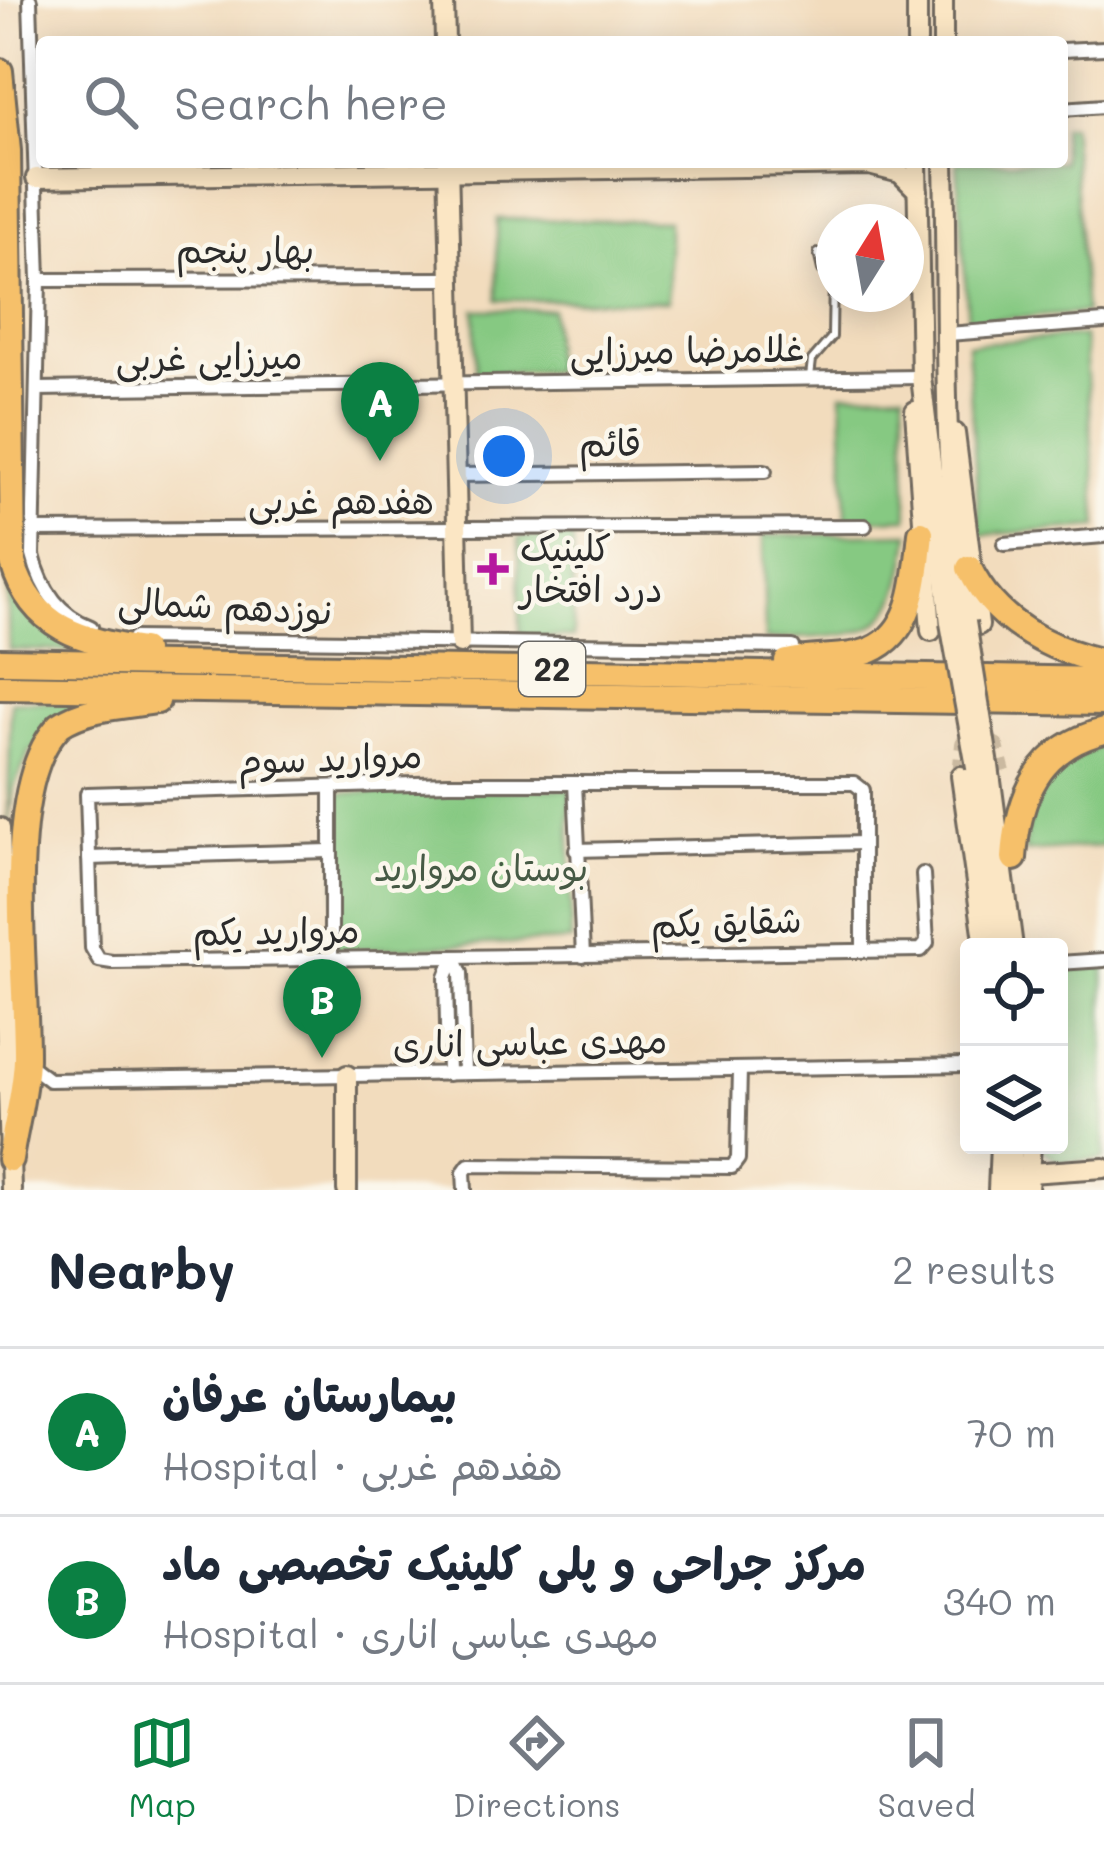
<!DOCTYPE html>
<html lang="en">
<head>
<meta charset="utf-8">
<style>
  :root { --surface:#fff; --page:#f6f6f7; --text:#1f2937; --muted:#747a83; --line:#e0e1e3; --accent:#0b8043 }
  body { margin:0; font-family:Mali,"Playpen Sans Arabic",sans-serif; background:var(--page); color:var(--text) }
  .controls { position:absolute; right:36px; bottom:36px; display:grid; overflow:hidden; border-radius:12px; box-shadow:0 6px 30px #0003 }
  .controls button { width:108px; height:108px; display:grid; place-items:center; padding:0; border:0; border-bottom:3px solid var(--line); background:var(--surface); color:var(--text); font:60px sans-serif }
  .compass { position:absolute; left:816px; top:204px; width:108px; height:108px; border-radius:50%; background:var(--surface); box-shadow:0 6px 30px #0003; rotate:11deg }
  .you { position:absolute; left:504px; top:456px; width:42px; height:42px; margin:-30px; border:9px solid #fff; border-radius:50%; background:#1a73e8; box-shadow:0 0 0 18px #1a73e833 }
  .badge { display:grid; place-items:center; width:78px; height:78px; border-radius:50%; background:var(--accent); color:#fff; font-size:39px; font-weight:700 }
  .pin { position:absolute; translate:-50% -99px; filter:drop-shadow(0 3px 6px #0008) }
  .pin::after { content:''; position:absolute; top:63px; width:42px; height:36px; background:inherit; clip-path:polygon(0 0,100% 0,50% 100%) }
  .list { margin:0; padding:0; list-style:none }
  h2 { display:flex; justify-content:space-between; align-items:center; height:156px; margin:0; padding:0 48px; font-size:51px }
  h2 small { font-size:39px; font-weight:400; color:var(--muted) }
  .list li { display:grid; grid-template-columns:78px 1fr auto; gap:36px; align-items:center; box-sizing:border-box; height:168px; padding:0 48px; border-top:3px solid var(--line) }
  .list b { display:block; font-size:45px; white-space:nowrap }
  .list p { margin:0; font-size:39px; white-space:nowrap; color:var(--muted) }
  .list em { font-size:39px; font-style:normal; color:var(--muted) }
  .icon { flex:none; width:66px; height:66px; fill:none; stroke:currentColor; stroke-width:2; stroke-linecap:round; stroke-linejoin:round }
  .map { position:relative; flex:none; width:1104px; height:1190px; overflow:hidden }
  .search { position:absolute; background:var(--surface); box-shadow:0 6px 30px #0003; left:36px; right:36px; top:36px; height:132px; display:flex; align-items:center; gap:30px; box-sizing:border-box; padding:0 42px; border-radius:12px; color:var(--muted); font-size:45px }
  .sheet { height:492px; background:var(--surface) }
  nav { display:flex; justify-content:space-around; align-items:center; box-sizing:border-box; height:168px; border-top:3px solid var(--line); background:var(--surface); font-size:33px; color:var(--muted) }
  nav a { display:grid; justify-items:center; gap:6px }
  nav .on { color:var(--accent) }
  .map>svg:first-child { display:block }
  .green { fill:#86c982; stroke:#587a56; stroke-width:3 }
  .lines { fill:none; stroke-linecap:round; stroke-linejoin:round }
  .secondary-tunnel { stroke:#cab9a0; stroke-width:18; stroke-dasharray:18 9; stroke-linecap:butt }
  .lane-casing { stroke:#71695e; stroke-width:12 }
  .street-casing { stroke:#71695e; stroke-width:18 }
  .secondary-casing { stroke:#71695e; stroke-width:24 }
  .highway-casing { stroke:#71695e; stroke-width:30 }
  .lane { stroke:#fff; stroke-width:6 }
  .street { stroke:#fff; stroke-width:12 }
  .secondary { stroke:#fbe6c4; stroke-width:18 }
  .highway { stroke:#f6c06b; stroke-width:24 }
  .secondary-bridge-casing { stroke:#71695e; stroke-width:24; stroke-linecap:butt }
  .secondary-bridge { stroke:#fbe6c4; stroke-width:18 }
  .poi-dot { fill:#b5179e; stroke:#fbf7ec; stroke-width:4.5 }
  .labels { text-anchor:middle; stroke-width:9; stroke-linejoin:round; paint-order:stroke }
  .shield { fill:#fbf7ec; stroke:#696865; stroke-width:3 }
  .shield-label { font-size:33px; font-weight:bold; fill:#2b2b2b }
  .street-label { font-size:36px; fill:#2b2b2b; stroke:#fbf7ec }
  .poi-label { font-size:36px; fill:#2b2b2b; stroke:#fbf7ec; text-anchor:start }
  .park-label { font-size:36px; fill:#465a45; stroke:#fbf7ec }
</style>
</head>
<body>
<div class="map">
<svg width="1104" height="1190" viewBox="0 0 1104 1190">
  <rect width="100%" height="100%" fill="#fbf7ec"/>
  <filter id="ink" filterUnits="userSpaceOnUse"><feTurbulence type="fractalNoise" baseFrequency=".00833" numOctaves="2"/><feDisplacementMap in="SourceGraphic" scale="24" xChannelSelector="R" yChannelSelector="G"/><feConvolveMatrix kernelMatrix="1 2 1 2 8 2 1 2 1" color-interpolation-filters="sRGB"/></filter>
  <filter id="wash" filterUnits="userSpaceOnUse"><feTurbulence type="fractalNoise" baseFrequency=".004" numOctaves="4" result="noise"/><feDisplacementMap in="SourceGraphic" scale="48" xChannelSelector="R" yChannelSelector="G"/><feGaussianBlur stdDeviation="2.7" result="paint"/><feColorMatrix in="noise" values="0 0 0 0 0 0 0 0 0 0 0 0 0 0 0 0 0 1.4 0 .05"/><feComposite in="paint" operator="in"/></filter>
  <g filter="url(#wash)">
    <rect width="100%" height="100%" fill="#f2dcbd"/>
    <g class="green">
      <polygon points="1071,125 1085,313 968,321 957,162 1062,162 1062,126"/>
      <polygon points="497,219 668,221 668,301 497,300"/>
      <polygon points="552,309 553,371 476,373 475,310"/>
      <polygon points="1084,336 1098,527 980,535 967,344"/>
      <polygon points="904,391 908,518 846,520 842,393"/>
      <path d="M910 533C898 648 865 633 765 640L763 536Z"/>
      <polygon points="519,538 573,538 573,637 520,637"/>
      <polygon points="7,562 12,581 132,652 9,650"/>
      <polygon points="11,701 131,703 30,751 14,787 8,824"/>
      <path d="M1104 744V846L1025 852C1026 796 1055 764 1104 744Z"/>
      <polygon points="570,789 571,941 335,950 339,793"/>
      <polygon points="1104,966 1104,1159 1059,1162 1037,1145 1059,1145 1059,969"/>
    </g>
  </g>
  <g filter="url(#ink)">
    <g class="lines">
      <polyline class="secondary-tunnel" points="961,776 964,744 981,740 995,746 1002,772"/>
      <defs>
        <polyline id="lane" points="810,377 812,360 832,337 833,275 822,270 818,253"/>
        <g id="street">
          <path d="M30 0 39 280 33 555C41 588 59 615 91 627"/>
          <polyline points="1062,50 1104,48"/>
          <polyline points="1062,109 1104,106"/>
          <polyline points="39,280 451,279"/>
          <polyline points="948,334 1104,322"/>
          <polyline points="37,389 921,377"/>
          <polyline points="456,475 765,471"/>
          <polyline points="33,530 865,526"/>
          <polyline points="1004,544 1104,536"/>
          <polyline points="134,638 793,647"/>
          <polyline points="575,783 583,956"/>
          <polyline points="576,850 863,843"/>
          <polyline points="89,858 329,851"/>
          <polyline points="863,949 863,790 854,783 449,783 87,794 92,948 99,960 112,962 921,950 927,943 923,874"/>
          <polyline points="454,957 461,973 464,1073"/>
          <polyline points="331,960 331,790"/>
          <polyline points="1059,963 1104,960"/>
          <polyline points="28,1064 49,1080 969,1065"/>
          <polyline points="448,1074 446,977 454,957"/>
          <polyline points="465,1190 464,1172 469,1165 732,1167 738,1159 740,1069"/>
        </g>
        <g id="secondary">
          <polyline points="444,0 445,42"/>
          <polyline points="917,0 917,42"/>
          <polyline points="943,42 943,0"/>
          <polyline points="448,162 460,644"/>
          <polyline points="917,162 921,377 950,623"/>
          <path d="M944 162C948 320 940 465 966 622"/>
          <polyline points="36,178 869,165 900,173 918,191"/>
          <polyline points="915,411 931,631"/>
          <polyline points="955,433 979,625"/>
          <polyline points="989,766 1013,947"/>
          <polyline points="976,767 1001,947"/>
          <polyline points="961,776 985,947"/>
          <polyline points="0,828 11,1190"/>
          <polyline points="347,1075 347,1190"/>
          <polyline points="1029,1173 1104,1168"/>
          <polyline points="998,1190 1000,1145"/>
          <polyline points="1011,1190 1013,1145"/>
          <polyline points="1028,1190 1031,1145"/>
        </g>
        <g id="highway">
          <path d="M0 71 8 151 13 563C32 629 83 641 143 650"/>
          <path d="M969 568C995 622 1047 649 1104 662"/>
          <polyline points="0,661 1104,680"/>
          <path d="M787 662C813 655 846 660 871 650 916 631 916 574 921 533"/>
          <path d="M0 687C368 695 736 699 1104 703"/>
          <path d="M1014 858C1018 796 1039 747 1104 731"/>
          <path d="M10 1159C15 1126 25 1092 26 1059 27 971 0 784 60 725 86 707 126 706 157 701"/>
        </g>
      </defs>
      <use href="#lane" class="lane-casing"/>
      <use href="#street" class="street-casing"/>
      <use href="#secondary" class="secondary-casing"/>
      <use href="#highway" class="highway-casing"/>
      <use href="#lane" class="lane"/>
      <use href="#street" class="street"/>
      <use href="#secondary" class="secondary"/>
      <use href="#highway" class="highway"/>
      <defs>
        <g id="secondary-bridge">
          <polyline points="966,622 989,766"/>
          <polyline points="950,623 976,767"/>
        </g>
      </defs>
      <use href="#secondary-bridge" class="secondary-bridge-casing"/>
      <use href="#secondary-bridge" class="secondary-bridge"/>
    </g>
  </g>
  <path class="poi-dot" d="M487 551h12v12h12v12h-12v12h-12v-12h-12v-12h12z"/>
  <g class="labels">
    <rect class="shield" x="519" y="642" width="66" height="54" rx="9"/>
    <g class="shield-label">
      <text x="552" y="681">22</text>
    </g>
    <g class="street-label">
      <text x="245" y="263">بهار پنجم</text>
      <text transform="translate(687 350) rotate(-1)" y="13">غلامرضا میرزایی</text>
      <text transform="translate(209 357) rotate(-1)" y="13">میرزایی غربی</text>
      <text transform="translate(610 443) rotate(-1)" y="13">قائم</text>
      <text x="341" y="514">هفدهم غربی</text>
      <text transform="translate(225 606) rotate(3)" y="13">نوزدهم شمالی</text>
      <text transform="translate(330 758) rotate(-2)" y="13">مروارید سوم</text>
      <text transform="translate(726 922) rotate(-2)" y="13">شقایق یکم</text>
      <text transform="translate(276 931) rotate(-1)" y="13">مروارید یکم</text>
      <text transform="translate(530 1042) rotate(-1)" y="13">مهدی عباسی اناری</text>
    </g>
    <g class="poi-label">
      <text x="520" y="561">کلینیک<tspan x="520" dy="41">درد افتخار</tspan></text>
    </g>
    <g class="park-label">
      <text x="481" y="881">بوستان مروارید</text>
    </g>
  </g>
</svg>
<div class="controls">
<button><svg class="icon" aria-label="locate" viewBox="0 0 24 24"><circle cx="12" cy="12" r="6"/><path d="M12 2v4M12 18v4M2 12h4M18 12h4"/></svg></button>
<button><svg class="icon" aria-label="layers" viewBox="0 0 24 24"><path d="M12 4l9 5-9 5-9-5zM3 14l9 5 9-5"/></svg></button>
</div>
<svg class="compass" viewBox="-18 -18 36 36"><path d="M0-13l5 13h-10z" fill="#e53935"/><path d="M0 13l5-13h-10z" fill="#747a83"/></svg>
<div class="you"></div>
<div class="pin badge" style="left:380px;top:461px">A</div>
<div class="pin badge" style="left:322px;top:1058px">B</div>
<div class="search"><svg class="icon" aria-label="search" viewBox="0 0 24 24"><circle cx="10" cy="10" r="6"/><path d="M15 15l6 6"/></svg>Search here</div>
</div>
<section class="sheet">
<h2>Nearby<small>2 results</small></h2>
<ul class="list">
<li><span class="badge">A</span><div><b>بیمارستان عرفان</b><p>Hospital · هفدهم غربی</p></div><em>70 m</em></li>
<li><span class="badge">B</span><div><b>مرکز جراحی و پلی کلینیک تخصصی ماد</b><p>Hospital · مهدی عباسی اناری</p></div><em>340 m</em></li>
</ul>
</section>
<nav>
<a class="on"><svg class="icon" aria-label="map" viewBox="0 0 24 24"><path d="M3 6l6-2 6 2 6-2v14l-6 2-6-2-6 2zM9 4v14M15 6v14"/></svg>Map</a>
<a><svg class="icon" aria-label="directions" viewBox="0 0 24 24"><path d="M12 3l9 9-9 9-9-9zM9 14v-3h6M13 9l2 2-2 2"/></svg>Directions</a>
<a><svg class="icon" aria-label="saved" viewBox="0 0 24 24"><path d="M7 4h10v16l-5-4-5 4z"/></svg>Saved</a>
</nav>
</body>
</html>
